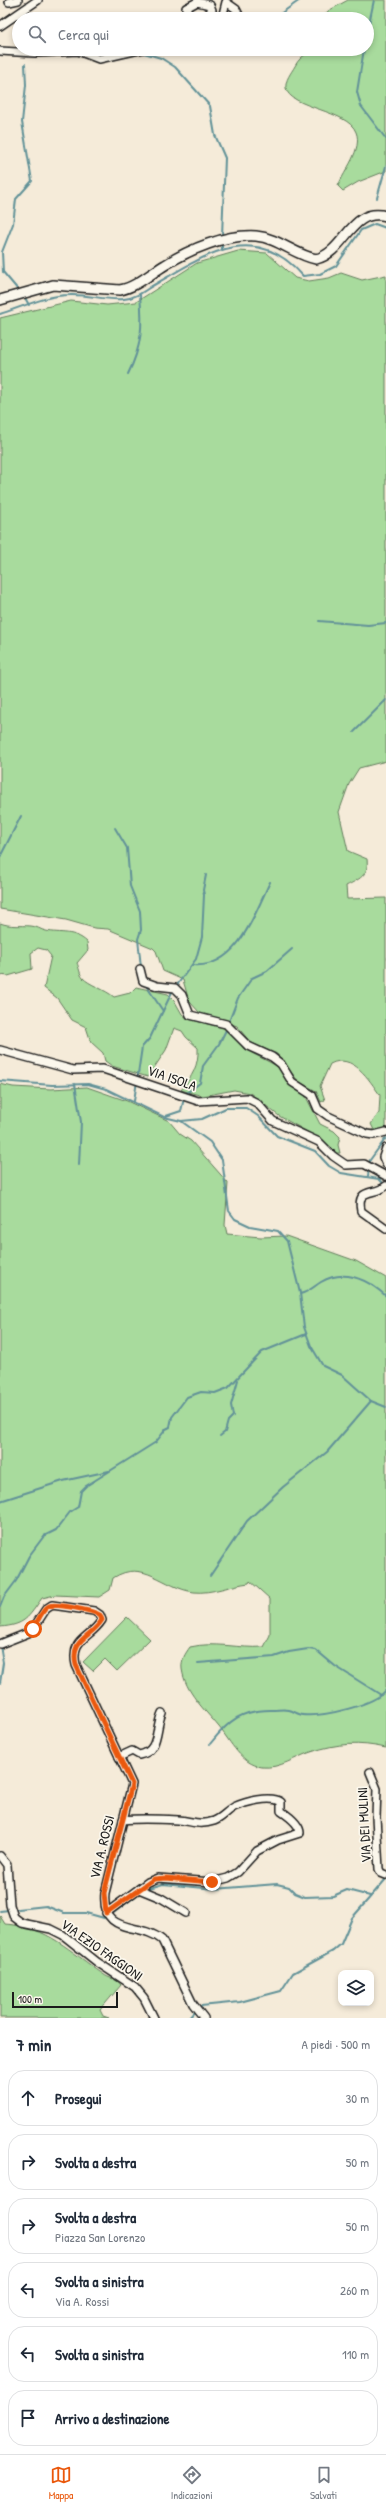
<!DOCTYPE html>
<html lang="it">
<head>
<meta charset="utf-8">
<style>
  :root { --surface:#fff; --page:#f6f6f7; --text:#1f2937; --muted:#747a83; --line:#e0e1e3; --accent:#ea580c }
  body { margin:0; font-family:"Patrick Hand",sans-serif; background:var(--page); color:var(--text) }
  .controls { position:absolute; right:12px; bottom:12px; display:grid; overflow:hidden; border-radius:8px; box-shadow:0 2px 6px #0003 }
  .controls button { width:36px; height:36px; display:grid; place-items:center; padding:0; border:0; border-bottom:1px solid var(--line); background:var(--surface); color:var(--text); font:20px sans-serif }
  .scale { position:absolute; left:12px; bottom:10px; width:106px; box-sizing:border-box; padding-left:4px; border:2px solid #1c1c1c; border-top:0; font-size:11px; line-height:14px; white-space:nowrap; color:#1c1c1c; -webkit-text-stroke:3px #fbf7ec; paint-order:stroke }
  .stop { position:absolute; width:12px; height:12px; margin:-9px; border:3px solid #ea580c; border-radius:50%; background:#fff }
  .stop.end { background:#ea580c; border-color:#fff; box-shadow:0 1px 4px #0008 }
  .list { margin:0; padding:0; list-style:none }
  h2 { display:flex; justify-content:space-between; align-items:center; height:52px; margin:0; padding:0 16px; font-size:17px }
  h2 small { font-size:13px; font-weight:400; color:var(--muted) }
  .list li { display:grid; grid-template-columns:26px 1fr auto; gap:12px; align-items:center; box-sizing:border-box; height:56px; margin:0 8px 8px; padding:0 8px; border:1px solid var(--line); border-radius:16px }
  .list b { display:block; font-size:15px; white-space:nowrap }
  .list p { margin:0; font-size:13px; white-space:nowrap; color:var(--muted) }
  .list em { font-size:13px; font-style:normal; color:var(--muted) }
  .icon { flex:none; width:22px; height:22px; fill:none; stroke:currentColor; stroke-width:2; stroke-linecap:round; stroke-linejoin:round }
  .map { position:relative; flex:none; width:386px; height:2018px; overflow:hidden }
  .search { position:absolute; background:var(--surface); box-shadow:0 2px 6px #0003; left:12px; right:12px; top:12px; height:44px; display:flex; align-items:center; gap:10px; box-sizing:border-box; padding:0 14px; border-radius:22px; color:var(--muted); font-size:15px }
  .sheet { height:436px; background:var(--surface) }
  nav { display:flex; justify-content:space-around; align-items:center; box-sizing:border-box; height:56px; border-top:1px solid var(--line); background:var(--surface); font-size:11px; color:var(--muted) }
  nav a { display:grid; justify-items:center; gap:2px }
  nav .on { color:var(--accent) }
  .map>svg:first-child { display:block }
  .green { fill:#a8db9d; stroke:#627c5c }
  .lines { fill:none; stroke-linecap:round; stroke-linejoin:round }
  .stream { stroke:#629298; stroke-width:2 }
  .minor-casing { stroke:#1c1c1c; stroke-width:10 }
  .major-casing { stroke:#1c1c1c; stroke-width:12 }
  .minor { stroke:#fbf7ec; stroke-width:7 }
  .major { stroke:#fbf7ec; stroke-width:9 }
  .route { stroke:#ea580c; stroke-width:5 }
  .labels { text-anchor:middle; stroke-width:3.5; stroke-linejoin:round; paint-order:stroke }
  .street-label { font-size:14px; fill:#1c1c1c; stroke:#fbf7ec }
</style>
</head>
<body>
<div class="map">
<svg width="386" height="2018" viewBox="0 0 386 2018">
  <rect width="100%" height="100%" fill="#f5ebd9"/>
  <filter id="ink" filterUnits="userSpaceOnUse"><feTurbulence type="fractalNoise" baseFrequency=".025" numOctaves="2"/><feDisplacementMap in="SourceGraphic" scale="8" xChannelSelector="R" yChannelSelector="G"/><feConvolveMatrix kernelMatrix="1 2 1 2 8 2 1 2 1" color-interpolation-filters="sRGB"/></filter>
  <g filter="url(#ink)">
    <g class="green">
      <path d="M348 0H386V171L358 182 343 191 338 186C344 171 363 149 356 132 348 110 289 108 286 88 285 80 291 73 295 66 308 41 343 49 367 49V19H322L328 11Z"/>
      <path d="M238 251 267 253 295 278 309 281 329 278 341 273 362 280 386 275V761L359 768 349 784 339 812 348 851 367 859C369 876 359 879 346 886L347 899 386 898V1129L375 1132 371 1124 379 1113 380 1095C369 1080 353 1052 330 1064L320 1086 325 1100 321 1102 316 1091 298 1081 277 1054 250 1042 237 1026 200 1013 189 1001 183 980 163 971 156 951 153 948 108 929 94 928 66 920 0 909V318L71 301 107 305 136 302 197 263Z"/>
      <path d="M0 923C11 927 19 925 31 926 36 926 41 930 46 931 61 934 74 930 87 942L88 950 77 963C79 967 80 975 83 978 88 984 106 990 114 997L130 993 136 987 168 994 174 1000 182 1014 188 1019 231 1030 244 1049 277 1066 291 1086 305 1095 320 1124 334 1131 340 1137 338 1145 340 1153H336L324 1141 279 1116 250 1093 234 1090 203 1096 181 1090C192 1077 199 1065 198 1048L186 1037 182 1031 174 1028 166 1050 148 1077 112 1066 105 1061 103 1053 91 1042 86 1027 72 1020 57 998 44 988 51 956 46 950 38 948 31 953 32 969 8 976 0 975Z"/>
      <path d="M0 1084 13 1087 51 1089 87 1087 127 1101 169 1121 180 1134 191 1141 228 1183 225 1225 227 1234 261 1237 286 1236 356 1261 386 1278V1748C359 1742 338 1743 311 1752 295 1757 280 1769 262 1767 241 1764 231 1742 219 1727 205 1710 185 1692 182 1669 181 1660 185 1654 190 1647 215 1641 239 1649 264 1647L270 1635V1599L250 1581 249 1583C231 1585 212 1594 194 1592 163 1588 144 1558 113 1578L110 1590 99 1597 55 1595 42 1598C28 1618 25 1625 0 1627Z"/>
      <polygon points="127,1617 150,1639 117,1671 105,1659 93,1671 83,1662"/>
      <path d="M0 1916 5 1924C49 1927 69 1951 103 1974 109 1979 116 1978 121 1985L100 2010 103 2016 109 2018H0Z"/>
    </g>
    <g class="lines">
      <g class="stream">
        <polyline points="273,19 300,0"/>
        <polyline points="367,33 374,0"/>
        <polyline points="364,49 357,92 361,106 386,139"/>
        <polyline points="144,53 161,58 175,67 210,106 215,135 225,158 222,236"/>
        <polyline points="377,198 386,166"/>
        <polyline points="222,251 222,242"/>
        <polyline points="19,291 3,272 2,252 13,224 16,199 32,181 22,122 26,85 25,64"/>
        <polyline points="24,296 29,305"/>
        <path d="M0 314C22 307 47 295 70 295 88 294 106 301 124 299 138 298 147 288 159 282 209 252 257 222 303 276L320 274 336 266 361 230 375 224 386 228"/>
        <path d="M128 374C142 346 143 326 140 295"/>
        <polyline points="319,621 368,625 386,623"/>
        <polyline points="354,732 386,700"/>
        <polyline points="115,828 127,848 130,886 140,911 141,930 138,939 141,967"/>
        <polyline points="0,857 21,816"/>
        <path d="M193 965C237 969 254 915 270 882"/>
        <polyline points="145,984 163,1011"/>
        <polyline points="228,1024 238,998 252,978 267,971 292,949"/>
        <polyline points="0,1081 52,1085 88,1084 106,1089 164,1117 181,1121 210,1142 222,1160 229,1211 235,1219 250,1226 278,1231 287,1241 300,1293 304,1327 311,1346 323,1366 342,1375 371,1401 386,1407"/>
        <polyline points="75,1084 81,1122 79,1165"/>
        <polyline points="134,1101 142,1047 150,1038 172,992 196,959 202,937 204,895 203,890 206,875"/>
        <polyline points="166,1116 181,1111 185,1094 200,1083 203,1066 219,1044 227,1028"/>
        <polyline points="181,1121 202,1119 226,1108 246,1108 258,1116 277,1136 315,1151 329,1166 341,1173 379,1179 385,1185"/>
        <polyline points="368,1176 370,1160 386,1138"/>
        <path d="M300 1294C309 1292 313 1287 321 1282 345 1268 367 1279 386 1296"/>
        <polyline points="220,1436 225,1432 228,1421 233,1416 231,1405 238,1380"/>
        <polyline points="0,1501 63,1481 109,1471"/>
        <polyline points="210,1576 247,1521 283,1487 327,1452 371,1401"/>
        <polyline points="0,1607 4,1597 16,1581 29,1556 44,1536 56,1530 70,1512 78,1507 81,1491 86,1486 156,1442 166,1429 170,1427 172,1417 187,1397 201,1392 215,1393 228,1388 262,1352 306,1334"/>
        <polyline points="198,1663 274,1657 289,1652 308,1649 316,1650 335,1666 381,1695"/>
        <polyline points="0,1683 3,1663 0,1645"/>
        <path d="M210 1744C229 1720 242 1709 274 1710 278 1710 284 1709 289 1710 294 1711 298 1715 303 1715 323 1717 375 1705 386 1690"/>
        <polyline points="146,1889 163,1884 215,1889 277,1884 289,1887 295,1893 305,1897 333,1896 347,1890 370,1896"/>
        <polyline points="0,1911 46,1906 64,1913 86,1913 104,1918"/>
        <polyline points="111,1915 137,1895"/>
        <polyline points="201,2006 240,2002 281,1991 293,1973 333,1951 341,1944 352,1918 386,1879"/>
        <polyline points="189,2018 195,2011"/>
      </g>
      <defs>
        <g id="minor">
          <polyline points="9,2 18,0"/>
          <polyline points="186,8 197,2 210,5 212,10 203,19"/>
          <polyline points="220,19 223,14 226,2 236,9 241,19"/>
          <polyline points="0,26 38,0"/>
          <polyline points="0,51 35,53 78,51 99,59 143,49"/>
          <polyline points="140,969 143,981 157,986 175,988 182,995 190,1015 226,1024 248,1046 272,1057 281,1064 292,1082 312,1095 318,1109 328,1116 367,1134 374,1135 386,1132"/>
          <polyline points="0,1050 73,1070 103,1069 198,1101 247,1098 257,1103 273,1121 319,1142 333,1156 346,1165 364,1164 386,1176"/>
          <polyline points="386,1148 383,1157 386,1164"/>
          <path d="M386 1186C374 1196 356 1187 361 1211L386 1229"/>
          <path d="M0 1644 28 1633 33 1629 46 1609 52 1605 94 1611 100 1615 102 1620C90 1639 70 1638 76 1665L132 1784 105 1893C101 1937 140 1921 162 1940L193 2004 204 2018"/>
          <path d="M119 1757 132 1751 139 1755C160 1752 155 1728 162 1713"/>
          <polyline points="370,1772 377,1789 376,1817 379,1869 381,1873 386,1875"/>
          <polyline points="0,1856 7,1865 10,1905 14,1917 22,1923 51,1929 63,1935 97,1962 135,1987 144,1998 154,2018"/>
          <polyline points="139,1889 161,1898 186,1913"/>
          <path d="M106 1913 148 1882 158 1878 212 1882 228 1878 238 1872 257 1851 278 1840 300 1833C300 1824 287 1815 281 1811V1802C271 1795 245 1802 234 1807 227 1811 222 1818 214 1821 199 1826 192 1821 178 1820 160 1819 140 1818 123 1820"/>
        </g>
        <path id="major" d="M0 300 53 285 120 290C136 287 150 274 165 265 190 249 226 234 256 236 278 238 295 255 316 259 346 252 350 207 386 216"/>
      </defs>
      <use href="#minor" class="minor-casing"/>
      <use href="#major" class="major-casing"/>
      <use href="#minor" class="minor"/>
      <use href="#major" class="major"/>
    </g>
  </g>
  <g class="lines" filter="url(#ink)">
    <path class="route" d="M33 1629C37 1623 42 1609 49 1606 56 1603 94 1611 100 1615L102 1620C90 1639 70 1638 76 1665L132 1784 104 1893 106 1913 154 1879 166 1878 212 1882"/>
  </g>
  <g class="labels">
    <g class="street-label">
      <text transform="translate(172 1078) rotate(19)" y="5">VIA ISOLA</text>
      <text transform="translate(364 1825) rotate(-93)" y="5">VIA DEI MULINI</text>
      <text transform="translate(102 1847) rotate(-76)" y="5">VIA A. ROSSI</text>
      <text transform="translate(102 1950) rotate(35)" y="5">VIA EZIO FAGGIONI</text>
    </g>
  </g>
</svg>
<div class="controls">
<button><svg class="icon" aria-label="layers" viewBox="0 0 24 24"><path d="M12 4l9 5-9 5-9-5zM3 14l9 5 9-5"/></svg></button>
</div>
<div class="scale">100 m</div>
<div class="stop" style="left:33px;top:1629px"></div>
<div class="stop end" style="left:212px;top:1882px"></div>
<div class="search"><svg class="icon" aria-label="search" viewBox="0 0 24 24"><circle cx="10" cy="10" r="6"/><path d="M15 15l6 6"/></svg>Cerca qui</div>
</div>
<section class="sheet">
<h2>7 min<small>A piedi · 500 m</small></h2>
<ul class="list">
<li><svg class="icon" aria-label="ahead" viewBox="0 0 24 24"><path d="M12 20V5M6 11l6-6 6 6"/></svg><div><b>Prosegui</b></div><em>30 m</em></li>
<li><svg class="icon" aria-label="right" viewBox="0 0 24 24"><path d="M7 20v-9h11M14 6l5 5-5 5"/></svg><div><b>Svolta a destra</b></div><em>50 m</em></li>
<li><svg class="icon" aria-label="right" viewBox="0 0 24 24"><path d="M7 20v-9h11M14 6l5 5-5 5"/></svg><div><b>Svolta a destra</b><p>Piazza San Lorenzo</p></div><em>50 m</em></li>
<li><svg class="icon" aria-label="left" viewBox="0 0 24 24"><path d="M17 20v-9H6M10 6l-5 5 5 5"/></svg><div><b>Svolta a sinistra</b><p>Via A. Rossi</p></div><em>260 m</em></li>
<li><svg class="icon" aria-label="left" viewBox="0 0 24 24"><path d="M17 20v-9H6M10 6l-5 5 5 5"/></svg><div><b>Svolta a sinistra</b></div><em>110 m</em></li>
<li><svg class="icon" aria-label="arrive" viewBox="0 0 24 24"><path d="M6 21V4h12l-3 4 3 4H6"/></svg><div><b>Arrivo a destinazione</b></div></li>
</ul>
</section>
<nav>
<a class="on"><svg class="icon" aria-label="map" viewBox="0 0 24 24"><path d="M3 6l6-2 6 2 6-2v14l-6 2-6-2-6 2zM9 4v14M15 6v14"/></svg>Mappa</a>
<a><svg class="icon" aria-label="directions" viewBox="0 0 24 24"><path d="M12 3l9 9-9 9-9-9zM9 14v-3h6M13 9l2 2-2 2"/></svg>Indicazioni</a>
<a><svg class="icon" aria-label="saved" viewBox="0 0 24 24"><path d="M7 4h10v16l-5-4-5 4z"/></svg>Salvati</a>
</nav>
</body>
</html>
